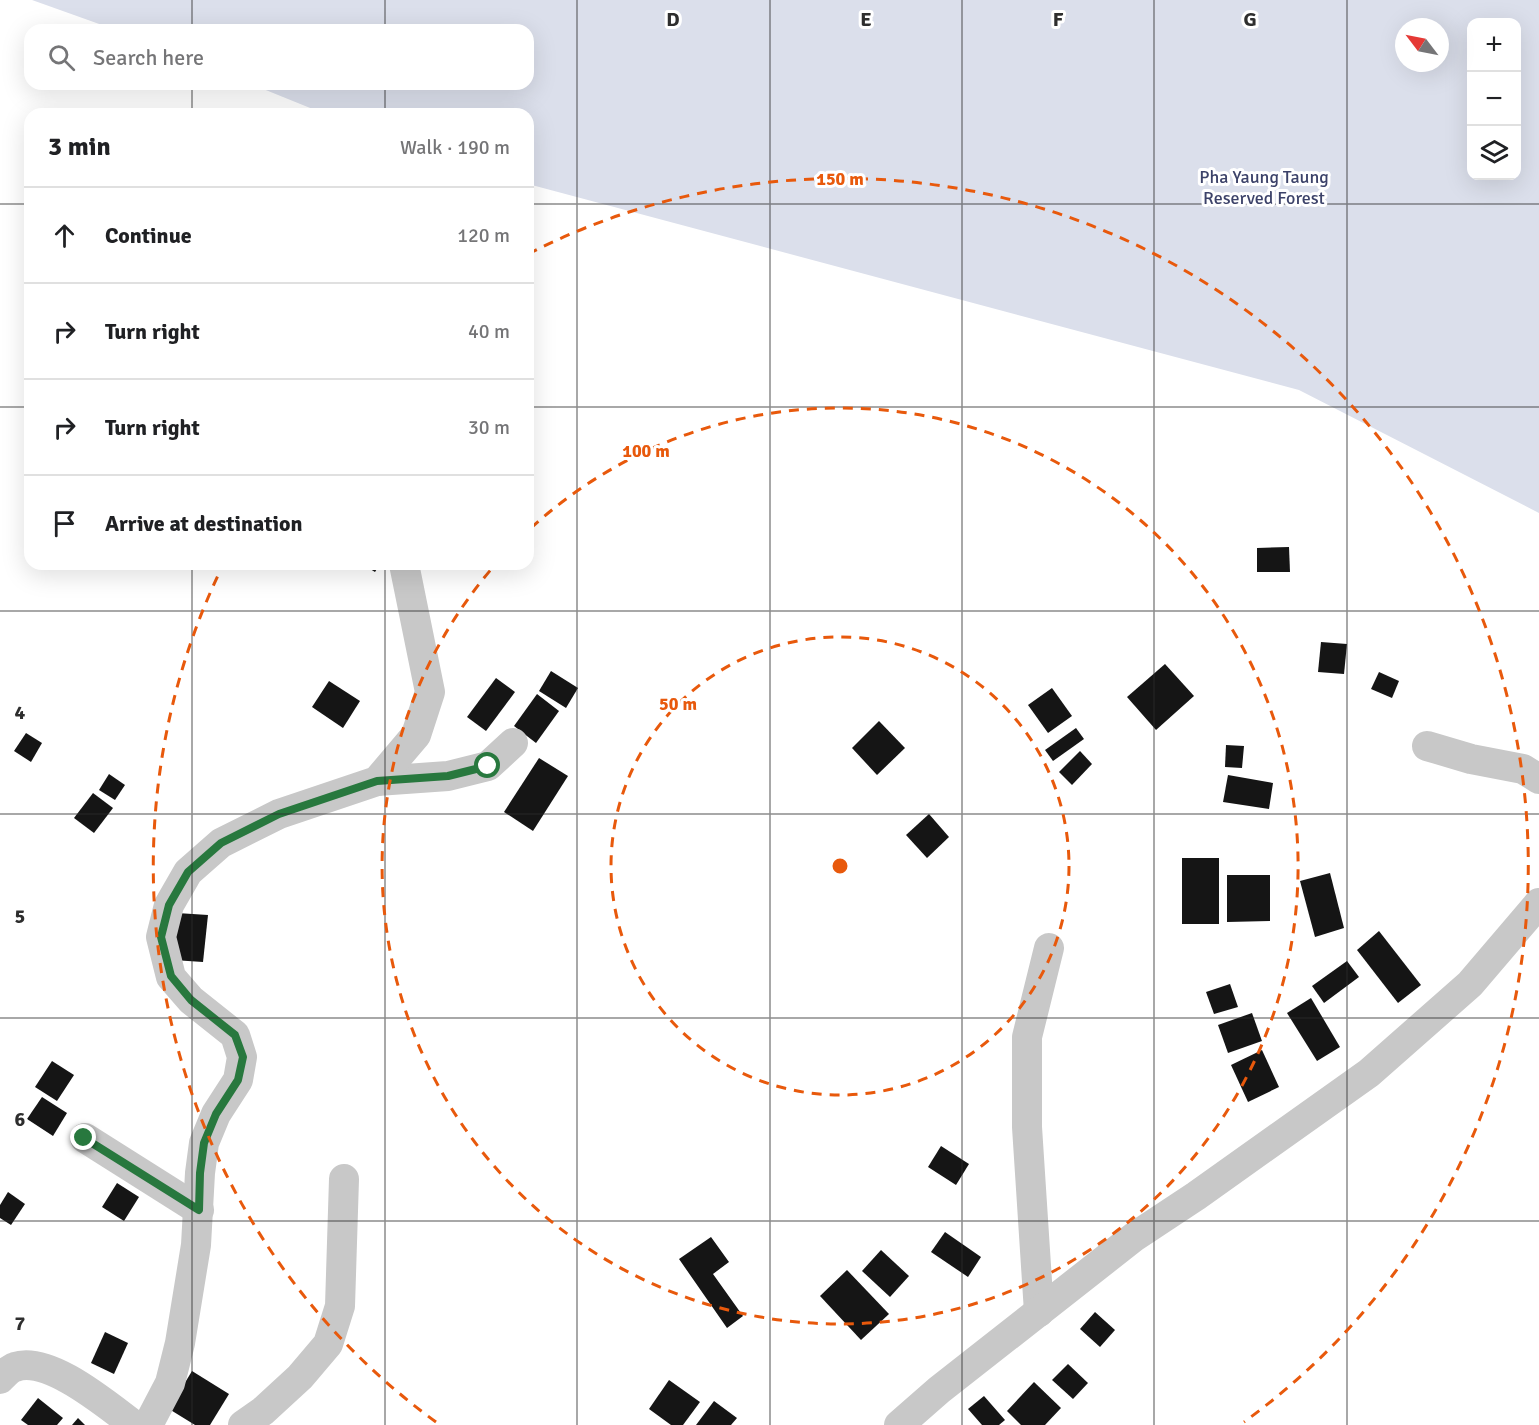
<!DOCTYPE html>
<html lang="en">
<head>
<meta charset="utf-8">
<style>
  :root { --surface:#fff; --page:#f6f6f6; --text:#202124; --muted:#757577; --line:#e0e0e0 }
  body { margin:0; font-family:Signika,sans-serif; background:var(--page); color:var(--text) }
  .controls { position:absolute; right:18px; top:18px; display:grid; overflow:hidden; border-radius:12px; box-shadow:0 6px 24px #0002 }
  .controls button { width:54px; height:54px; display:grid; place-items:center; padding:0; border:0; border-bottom:2px solid var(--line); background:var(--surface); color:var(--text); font:30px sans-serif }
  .compass { position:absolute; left:1395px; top:18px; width:54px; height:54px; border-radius:50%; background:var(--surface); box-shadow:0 6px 24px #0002; rotate:302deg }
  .stop { position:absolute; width:18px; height:18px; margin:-14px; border:4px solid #28783e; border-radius:50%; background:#fff }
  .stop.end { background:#28783e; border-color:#fff; box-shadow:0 2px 6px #0008 }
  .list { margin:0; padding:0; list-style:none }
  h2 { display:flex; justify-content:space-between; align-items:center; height:78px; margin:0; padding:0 24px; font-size:26px }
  h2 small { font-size:20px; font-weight:400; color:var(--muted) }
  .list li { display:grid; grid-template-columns:39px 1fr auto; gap:18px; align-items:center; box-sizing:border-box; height:96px; padding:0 24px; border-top:2px solid var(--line) }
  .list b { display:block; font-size:22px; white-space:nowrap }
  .list em { font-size:20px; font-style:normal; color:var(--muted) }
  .icon { flex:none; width:33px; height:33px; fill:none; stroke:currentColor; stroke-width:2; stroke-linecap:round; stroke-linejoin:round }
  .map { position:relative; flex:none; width:1539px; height:1425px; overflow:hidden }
  .search { position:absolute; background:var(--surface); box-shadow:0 6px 24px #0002; left:24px; top:24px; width:510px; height:66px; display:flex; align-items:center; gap:15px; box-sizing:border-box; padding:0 21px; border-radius:18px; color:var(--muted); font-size:22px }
  .panel { position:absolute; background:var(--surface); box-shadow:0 6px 24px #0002; left:24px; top:108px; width:510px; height:462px; border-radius:18px }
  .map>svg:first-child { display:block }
  .green { fill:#dbdfeb; fill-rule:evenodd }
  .building { fill:#151515 }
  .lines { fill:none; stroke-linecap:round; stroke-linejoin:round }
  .minor { stroke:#c8c8c8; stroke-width:30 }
  .route { stroke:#28783e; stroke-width:8 }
  .grid { fill:none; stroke:#2e2e2e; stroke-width:1.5; stroke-opacity:0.55 }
  .ring { fill:none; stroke:#e8590c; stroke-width:3; stroke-dasharray:10 8 }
  .labels { text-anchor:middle; stroke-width:6; stroke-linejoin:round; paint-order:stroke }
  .park-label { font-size:18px; fill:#3c4269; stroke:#fff }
  .grid-label { font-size:20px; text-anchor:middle; font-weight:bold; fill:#2e2e2e; stroke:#fff; stroke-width:6; stroke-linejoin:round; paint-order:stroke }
  .centre { fill:#e8590c; stroke:#fff; stroke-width:3 }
  .ring-label { font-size:18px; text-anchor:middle; font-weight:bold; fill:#e8590c; stroke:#fff; stroke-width:6; stroke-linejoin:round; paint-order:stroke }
</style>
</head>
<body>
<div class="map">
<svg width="1539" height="1425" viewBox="0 0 1539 1425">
  <rect width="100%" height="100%" fill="#fff"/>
  <path class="green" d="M32 0H1539V513L1299 390 528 184V114H325L251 84H528V30H116ZM1472 22H1516V176H1472ZM1404 27H1440V63H1404Z"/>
  <g class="building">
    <polygon points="1289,547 1290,572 1257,572 1257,548"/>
    <polygon points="362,564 380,564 375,572"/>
    <polygon points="1321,642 1347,644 1344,674 1318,672"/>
    <polygon points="1165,664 1194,696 1156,730 1127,697"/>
    <polygon points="551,671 578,688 566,708 539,691"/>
    <polygon points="1379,672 1399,681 1392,698 1371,689"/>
    <polygon points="496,678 515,692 486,731 467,717"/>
    <polygon points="329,681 360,701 343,728 312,707"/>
    <polygon points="1052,688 1072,716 1048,733 1028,705"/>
    <polygon points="537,694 559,711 536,743 514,726"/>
    <polygon points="879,721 905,748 877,775 852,748"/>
    <polygon points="1076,728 1084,739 1053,761 1045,750"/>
    <polygon points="26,733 42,743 31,762 14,751"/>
    <polygon points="1226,745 1244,746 1242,768 1225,767"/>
    <polygon points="1080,751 1092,764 1072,785 1059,772"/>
    <polygon points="539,758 568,776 533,831 504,812"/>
    <polygon points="109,774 125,785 115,800 99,790"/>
    <polygon points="1228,775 1273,783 1269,809 1223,802"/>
    <polygon points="93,793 113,808 94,833 74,818"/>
    <polygon points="929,814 949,837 927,858 906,835"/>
    <rect x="1182" y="858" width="37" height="66"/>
    <polygon points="1330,873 1344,928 1315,937 1300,881"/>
    <polygon points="1227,875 1270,875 1270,921 1227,922"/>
    <polygon points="177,913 208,915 203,962 173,960"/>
    <polygon points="1379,931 1421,985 1398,1003 1357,950"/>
    <polygon points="1347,961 1359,977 1324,1003 1312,986"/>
    <polygon points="1230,984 1238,1007 1214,1014 1206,992"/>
    <polygon points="1311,998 1340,1047 1317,1061 1287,1013"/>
    <polygon points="1252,1013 1262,1041 1228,1053 1218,1025"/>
    <polygon points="1262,1050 1279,1087 1248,1102 1231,1065"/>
    <polygon points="52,1061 74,1075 57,1101 35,1087"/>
    <polygon points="42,1097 67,1113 53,1136 27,1119"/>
    <polygon points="941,1146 969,1164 956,1185 928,1167"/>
    <polygon points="117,1183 139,1197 124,1221 102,1207"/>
    <polygon points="8,1192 25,1204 11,1225 0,1218 0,1205"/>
    <polygon points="945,1232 981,1257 968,1277 931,1252"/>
    <polygon points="711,1237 729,1262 713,1274 743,1316 727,1328 679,1259"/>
    <polygon points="881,1250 909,1276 890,1297 862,1271"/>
    <polygon points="847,1270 889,1314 861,1340 820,1296"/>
    <polygon points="1095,1312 1115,1330 1100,1347 1080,1329"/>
    <polygon points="105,1332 128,1343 114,1374 91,1363"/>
    <polygon points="1068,1364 1088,1383 1073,1399 1052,1380"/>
    <polygon points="192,1371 229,1394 210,1425 195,1425 169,1409"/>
    <polygon points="669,1380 700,1402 683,1425 671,1425 649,1409"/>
    <polygon points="1034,1382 1061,1408 1045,1425 1021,1425 1007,1411"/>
    <polygon points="984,1396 1005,1420 999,1425 982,1425 968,1409"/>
    <polygon points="38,1398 63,1418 57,1425 28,1425 21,1420"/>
    <polygon points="714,1401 737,1418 731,1425 696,1425"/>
    <polygon points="78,1418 85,1425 72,1425"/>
  </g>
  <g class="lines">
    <g class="minor">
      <polyline points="1427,746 1471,759 1523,769 1539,779"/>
      <polyline points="377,781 448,776 488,766 513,743"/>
      <polyline points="85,1138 199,1210"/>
      <polyline points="1039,1312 1027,1127 1027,1037 1049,948"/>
      <path d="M0 1379C4 1375 10 1368 15 1367 49 1355 108 1406 134 1425"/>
      <polyline points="148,1425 170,1383 180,1343 196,1245 200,1173 204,1143 216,1114 238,1080 242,1057 235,1035 191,1000 171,977 161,937 169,905 188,872 221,843 279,814 377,781 416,735 430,692 404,564"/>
      <polyline points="243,1425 263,1411 300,1377 328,1344 340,1306 344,1179"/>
      <polyline points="899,1425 939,1390 1134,1237 1196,1196 1369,1073 1470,984 1539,903"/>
    </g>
  </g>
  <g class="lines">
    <polyline class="route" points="84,1138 199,1210 200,1173 204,1143 216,1114 238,1080 243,1057 235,1035 191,1000 171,976 161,937 169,905 188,872 221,843 279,814 377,781 448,776 488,766"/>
  </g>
  <path class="grid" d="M192 0V30M385 0V30M577 0V1425M770 0V1425M962 0V1425M1154 0V1425M1347 0V1425M192 84V114M385 84V114M0 204H30M528 204H1539M0 407H30M528 407H1539M192 564V1425M385 564V1425M0 611H1539M0 814H1539M0 1018H1539M0 1221H1539"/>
  <g class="ring">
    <circle cx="840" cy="866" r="229"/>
    <path d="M531 528A458 458 0 1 1 494 566"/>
    <path d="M436 1422A687 687 0 0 1 223 565M528 254A687 687 0 0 1 1244 1422"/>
  </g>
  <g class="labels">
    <g class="park-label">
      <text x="1264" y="183">Pha Yaung Taung<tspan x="1264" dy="21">Reserved Forest</tspan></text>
    </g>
  </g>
  <g class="grid-label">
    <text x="673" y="26">D</text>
    <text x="866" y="26">E</text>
    <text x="1058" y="26">F</text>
    <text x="1250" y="26">G</text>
    <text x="20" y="719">4</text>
    <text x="20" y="923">5</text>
    <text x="20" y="1126">6</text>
    <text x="20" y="1330">7</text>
  </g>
  <circle cx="840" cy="866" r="9" class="centre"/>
  <g class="ring-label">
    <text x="840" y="185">150 m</text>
    <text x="646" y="457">100 m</text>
    <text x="678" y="710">50 m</text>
  </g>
</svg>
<div class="controls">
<button>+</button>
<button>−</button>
<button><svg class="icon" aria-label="layers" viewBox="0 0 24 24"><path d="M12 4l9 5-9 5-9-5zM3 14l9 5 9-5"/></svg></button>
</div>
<svg class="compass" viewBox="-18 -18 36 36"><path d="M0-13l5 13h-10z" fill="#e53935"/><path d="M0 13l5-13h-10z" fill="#757577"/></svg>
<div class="stop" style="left:488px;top:766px"></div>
<div class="stop end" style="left:84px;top:1138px"></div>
<div class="search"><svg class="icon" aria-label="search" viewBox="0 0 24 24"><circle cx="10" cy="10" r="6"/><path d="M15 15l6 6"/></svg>Search here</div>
<section class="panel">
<h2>3 min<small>Walk · 190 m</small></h2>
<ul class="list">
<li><svg class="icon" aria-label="ahead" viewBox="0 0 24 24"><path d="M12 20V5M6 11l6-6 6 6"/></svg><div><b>Continue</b></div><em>120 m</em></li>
<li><svg class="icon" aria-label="right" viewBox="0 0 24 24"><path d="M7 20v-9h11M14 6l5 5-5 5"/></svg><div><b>Turn right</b></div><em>40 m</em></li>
<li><svg class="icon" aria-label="right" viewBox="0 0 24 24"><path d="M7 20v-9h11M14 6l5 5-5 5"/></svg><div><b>Turn right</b></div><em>30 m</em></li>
<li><svg class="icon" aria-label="arrive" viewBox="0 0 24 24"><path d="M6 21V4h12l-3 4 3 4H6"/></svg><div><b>Arrive at destination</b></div></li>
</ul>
</section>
</div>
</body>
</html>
